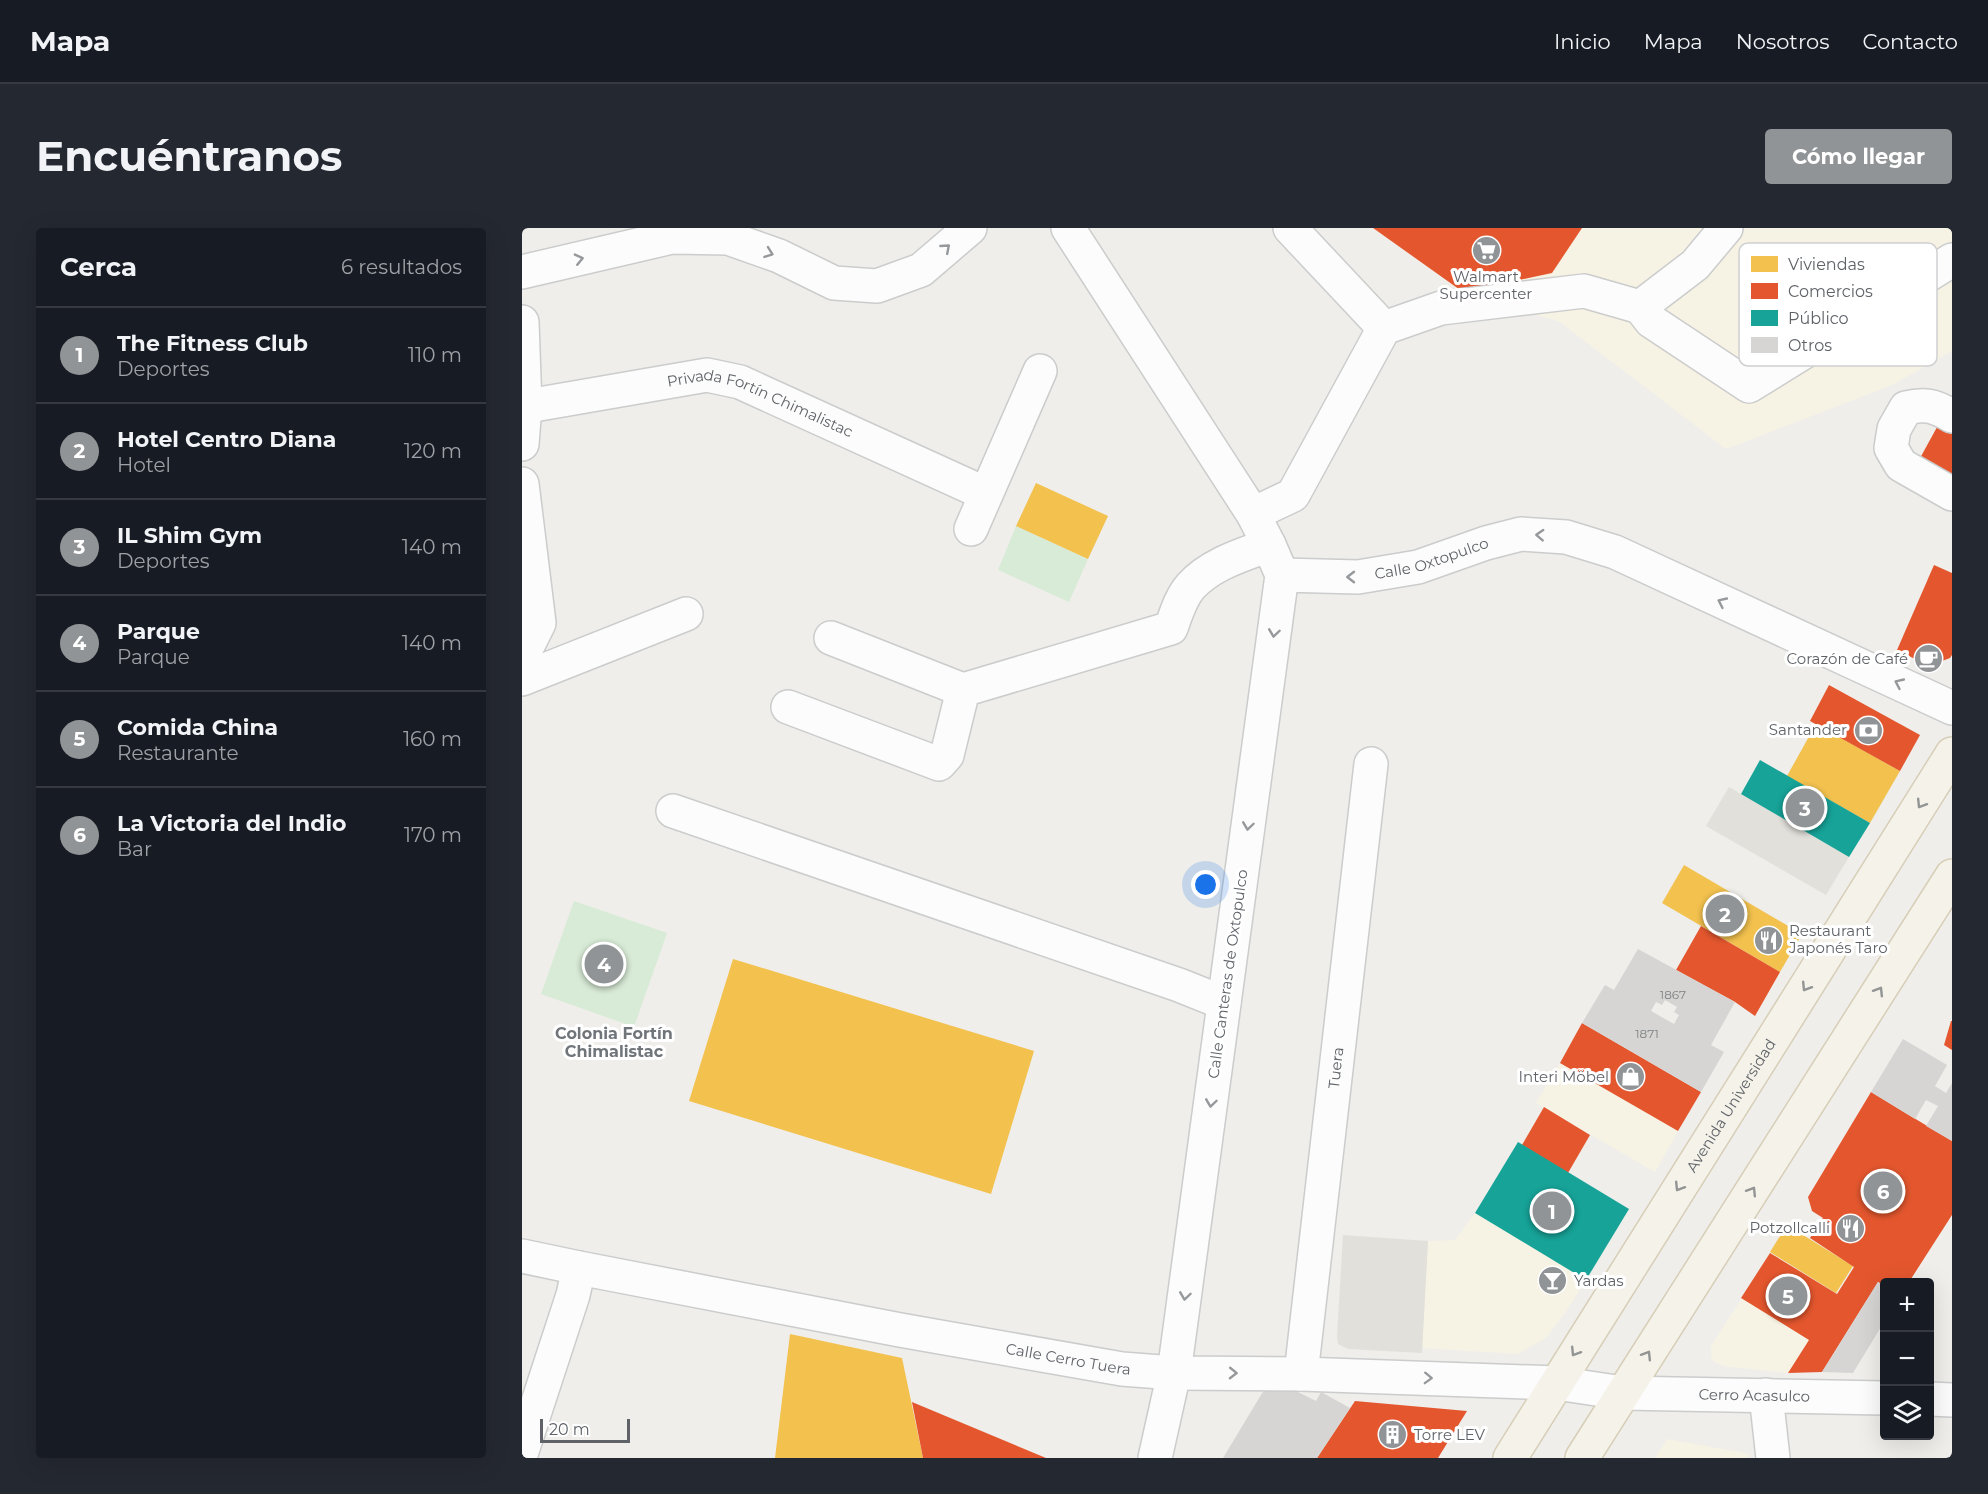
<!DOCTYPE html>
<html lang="es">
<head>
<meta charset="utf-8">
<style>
  :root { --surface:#171b24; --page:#242831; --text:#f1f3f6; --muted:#9ea1a6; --line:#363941; --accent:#919496 }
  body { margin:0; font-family:Montserrat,sans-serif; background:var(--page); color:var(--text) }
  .controls { position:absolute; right:18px; bottom:18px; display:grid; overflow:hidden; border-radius:6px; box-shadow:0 6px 24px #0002 }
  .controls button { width:54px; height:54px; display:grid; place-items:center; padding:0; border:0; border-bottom:2px solid var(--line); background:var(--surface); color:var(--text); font:30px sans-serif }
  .scale { position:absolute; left:18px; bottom:15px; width:90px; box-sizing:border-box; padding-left:6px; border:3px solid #5f6368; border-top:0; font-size:16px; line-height:21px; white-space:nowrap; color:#5f6368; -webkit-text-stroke:4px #fff; paint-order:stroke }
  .you { position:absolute; left:684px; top:657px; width:21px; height:21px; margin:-15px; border:4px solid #fff; border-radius:50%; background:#1a73e8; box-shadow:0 0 0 9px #1a73e833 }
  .badge { display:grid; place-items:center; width:39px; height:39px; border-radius:50%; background:var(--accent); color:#fff; font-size:20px; font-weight:700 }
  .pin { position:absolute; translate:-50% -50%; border:3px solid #fff; box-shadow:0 2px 6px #0006 }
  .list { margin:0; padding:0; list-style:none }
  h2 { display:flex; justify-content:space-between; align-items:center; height:78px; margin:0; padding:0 24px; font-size:26px }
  h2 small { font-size:20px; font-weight:400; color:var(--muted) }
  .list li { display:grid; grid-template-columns:39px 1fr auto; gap:18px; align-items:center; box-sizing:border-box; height:96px; padding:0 24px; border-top:2px solid var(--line) }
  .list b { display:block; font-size:22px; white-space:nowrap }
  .list p { margin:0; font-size:20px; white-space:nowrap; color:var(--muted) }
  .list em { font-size:20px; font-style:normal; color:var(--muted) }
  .icon { flex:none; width:33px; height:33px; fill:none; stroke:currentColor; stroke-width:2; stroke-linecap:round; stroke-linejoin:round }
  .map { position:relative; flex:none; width:1430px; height:1230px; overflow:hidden; border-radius:6px }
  header { display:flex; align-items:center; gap:36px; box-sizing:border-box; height:84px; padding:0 30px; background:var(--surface); border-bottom:2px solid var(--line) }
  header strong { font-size:28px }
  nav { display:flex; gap:33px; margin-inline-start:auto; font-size:21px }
  .intro { display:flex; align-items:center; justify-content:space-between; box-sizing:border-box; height:144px; padding:0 36px }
  h1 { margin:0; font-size:42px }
  .button { padding:15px 27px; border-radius:6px; background:var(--accent); color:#fff; font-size:21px; font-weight:700 }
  main { display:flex; gap:36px; padding:0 36px }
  aside { flex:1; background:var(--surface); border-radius:6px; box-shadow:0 6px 24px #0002 }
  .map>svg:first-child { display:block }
  .commercial { fill:#f7f3e4 }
  .education { fill:#e2e0da }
  .green { fill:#d8ebd6 }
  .homes { fill:#f2c14e }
  .shops { fill:#e4572e }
  .public { fill:#17a398 }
  .building { fill:#d6d5d3; fill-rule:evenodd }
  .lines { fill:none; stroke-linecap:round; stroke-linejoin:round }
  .minor-casing { stroke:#cbcccc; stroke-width:36 }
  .major-casing { stroke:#d7ceb8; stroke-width:36 }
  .minor { stroke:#fdfcfc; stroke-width:33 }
  .major { stroke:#f4f2e9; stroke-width:33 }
  .oneway { stroke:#96999c }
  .oneway2 { stroke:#939595 }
  .labels { text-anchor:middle; stroke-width:6; stroke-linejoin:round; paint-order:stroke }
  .number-label { font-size:12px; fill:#7e8184 }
  .poi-label { font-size:15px; fill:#5f6368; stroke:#fff; text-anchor:end }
  .street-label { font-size:15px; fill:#5f6368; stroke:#fff }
  .neighbourhood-label { font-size:16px; font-weight:bold; fill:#70757a; stroke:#fff }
  .key { fill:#fff; stroke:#cfd0d2; stroke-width:1.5 }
  .key-label { font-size:16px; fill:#5f6368 }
</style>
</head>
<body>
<header>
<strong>Mapa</strong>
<nav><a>Inicio</a><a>Mapa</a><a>Nosotros</a><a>Contacto</a></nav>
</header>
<div class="intro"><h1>Encuéntranos</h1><a class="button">Cómo llegar</a></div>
<main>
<aside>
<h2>Cerca<small>6 resultados</small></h2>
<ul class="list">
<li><span class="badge">1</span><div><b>The Fitness Club</b><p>Deportes</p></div><em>110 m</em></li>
<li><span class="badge">2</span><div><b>Hotel Centro Diana</b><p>Hotel</p></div><em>120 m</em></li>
<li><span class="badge">3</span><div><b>IL Shim Gym</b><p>Deportes</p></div><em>140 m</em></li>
<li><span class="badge">4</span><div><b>Parque</b><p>Parque</p></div><em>140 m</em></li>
<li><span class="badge">5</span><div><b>Comida China</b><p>Restaurante</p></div><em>160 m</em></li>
<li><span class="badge">6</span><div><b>La Victoria del Indio</b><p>Bar</p></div><em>170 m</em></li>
</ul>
</aside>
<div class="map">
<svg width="1430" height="1230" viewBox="0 0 1430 1230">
  <rect width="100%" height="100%" fill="#efeeea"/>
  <g class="commercial">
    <polygon points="851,0 1430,0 1430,123 1370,157 1204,221 1038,94 941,64"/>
    <polygon points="1038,835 1156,903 1133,944 1014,875"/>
    <polygon points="953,985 1064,1052 1045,1082 1024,1110 995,1126 900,1120 906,1013 933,1012"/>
    <polygon points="1220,1070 1287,1112 1266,1145 1202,1138 1192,1134 1189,1129 1189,1118"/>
    <polygon points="1145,1211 1228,1226 1225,1230 1133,1230"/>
  </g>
  <g class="education">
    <polygon points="1207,559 1327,629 1304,667 1184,598"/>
    <polygon points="821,1007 906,1013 900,1125 826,1121 816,1116 815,1109"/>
  </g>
  <g class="green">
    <polygon points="494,298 566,331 547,374 476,342"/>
    <polygon points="52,673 145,705 112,799 19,766"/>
  </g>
  <g class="homes">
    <polygon points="514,255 586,288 566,331 494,298"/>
    <polygon points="1294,496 1378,543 1348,595 1265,548"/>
    <polygon points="1162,637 1280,706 1258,744 1140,675"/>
    <polygon points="211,731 512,823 469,966 167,873"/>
    <polygon points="1265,997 1331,1038 1314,1065 1248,1024"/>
    <polygon points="268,1106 380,1130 401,1230 253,1230"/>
  </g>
  <g class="shops">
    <polygon points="851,0 1060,0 1030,45 941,64"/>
    <polygon points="1420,190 1430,195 1430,250 1397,232"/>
    <polygon points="1412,337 1430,345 1430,427 1428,430 1407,438 1375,422"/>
    <polygon points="1307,457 1398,507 1378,543 1288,493"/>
    <polygon points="1179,698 1258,744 1233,788 1213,774 1154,742"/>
    <polygon points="1429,793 1430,793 1430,822 1422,817"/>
    <polygon points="1060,795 1179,864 1156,903 1038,835"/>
    <polygon points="1349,864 1430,913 1430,987 1387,1054 1362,1054 1362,1058 1356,1054 1300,1144 1266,1145 1287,1112 1219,1070 1248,1025 1315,1066 1332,1039 1288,1010 1301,990 1290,983 1286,969"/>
    <polygon points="1022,879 1068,907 1046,945 1000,917"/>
    <polygon points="833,1173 945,1183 916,1230 795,1230"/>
    <polygon points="390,1174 524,1230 401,1230"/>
  </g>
  <g class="public">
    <polygon points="1238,532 1348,595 1327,629 1219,566"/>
    <polygon points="996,914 1107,981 1064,1052 953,985"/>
  </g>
  <g class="building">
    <path d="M1116 721 1213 774 1189 817 1202 824 1179 864 1060 795 1083 757 1092 762ZM1143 772 1155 779 1152 784 1157 787 1152 796 1129 783 1134 774 1140 777Z"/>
    <polygon points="1381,811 1425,837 1413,858 1424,865 1430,855 1430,913 1404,898 1416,878 1404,872 1393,891 1349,864"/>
    <polygon points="1356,1054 1362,1058 1362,1094 1331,1145 1300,1144"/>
    <polygon points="742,1162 772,1162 794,1173 799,1164 828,1180 795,1230 701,1230"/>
  </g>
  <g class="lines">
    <defs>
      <g id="minor">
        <polyline points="546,0 731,286 747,317 760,347 652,1145 633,1230"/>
        <polyline points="768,0 862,100"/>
        <polyline points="0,44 150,9 206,10 257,28 312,55 355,58 399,42 448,0"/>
        <polyline points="1118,79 1173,37 1204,0"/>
        <polyline points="0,94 3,178 0,216"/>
        <path id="s1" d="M0 179 185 147 218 154 464 266"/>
        <path d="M1430 188C1413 178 1403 175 1384 180L1372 201 1369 220 1379 237 1430 266"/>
        <polyline points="0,256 17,395 0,429"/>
        <polyline points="731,286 771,267 862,100 919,80 1062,63 1118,79 1129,93 1227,158 1430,32"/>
        <polyline points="449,301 518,143"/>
        <path id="s2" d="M760 347 836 349 896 339 964 315 999 306 1044 309 1093 324 1430 480"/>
        <polyline points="309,410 441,462"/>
        <polyline points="0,451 164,386"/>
        <path d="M266 479 417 536 425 527 441 462 649 400C654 386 659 369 669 358 689 336 720 327 747 317"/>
        <polyline points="151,583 657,757 702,775"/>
        <path id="s3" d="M0 1028 57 1040 378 1102 600 1141 652 1145 779 1146 1034 1155 1101 1165 1362 1170"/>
        <path id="s4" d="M779 1146 849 536"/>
        <polyline points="1244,1167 1251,1230"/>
        <polyline points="1408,1171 1430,1172"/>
        <polyline points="0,1223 51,1067 57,1040"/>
      </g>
      <g id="major">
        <path id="s5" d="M988 1230 1430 526"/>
        <polyline points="1060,1230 1430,648"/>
      </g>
    </defs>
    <use href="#minor" class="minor-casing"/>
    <use href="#major" class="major-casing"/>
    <use href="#minor" class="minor"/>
    <use href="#major" class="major"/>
  </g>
  <defs><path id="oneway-chevron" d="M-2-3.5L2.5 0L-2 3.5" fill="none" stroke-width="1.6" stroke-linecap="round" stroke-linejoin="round" transform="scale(1.5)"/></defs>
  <g class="oneway">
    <use href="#oneway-chevron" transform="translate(424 20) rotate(-41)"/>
    <use href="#oneway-chevron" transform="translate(247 25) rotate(20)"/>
    <use href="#oneway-chevron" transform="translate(57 31) rotate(-13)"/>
    <use href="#oneway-chevron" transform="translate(1018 307) rotate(-177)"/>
    <use href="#oneway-chevron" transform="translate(829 349) rotate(180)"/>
    <use href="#oneway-chevron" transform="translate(1200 374) rotate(-155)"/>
    <use href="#oneway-chevron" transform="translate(752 405) rotate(98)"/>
    <use href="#oneway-chevron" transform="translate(1377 455) rotate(-155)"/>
    <use href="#oneway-chevron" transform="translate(726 598) rotate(98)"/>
    <use href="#oneway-chevron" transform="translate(689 875) rotate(98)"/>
    <use href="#oneway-chevron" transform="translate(663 1068) rotate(98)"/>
    <use href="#oneway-chevron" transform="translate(711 1145) rotate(1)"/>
    <use href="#oneway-chevron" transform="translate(906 1150) rotate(2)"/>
  </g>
  <g class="oneway2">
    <use href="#oneway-chevron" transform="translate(1399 576) rotate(122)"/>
    <use href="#oneway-chevron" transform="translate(1284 759) rotate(122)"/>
    <use href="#oneway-chevron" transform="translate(1357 763) rotate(-58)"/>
    <use href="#oneway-chevron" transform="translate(1157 959) rotate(122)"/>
    <use href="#oneway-chevron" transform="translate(1230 963) rotate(-58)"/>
    <use href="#oneway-chevron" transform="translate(1053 1124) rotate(122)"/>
    <use href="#oneway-chevron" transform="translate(1125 1127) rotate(-58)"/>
  </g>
  <defs>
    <symbol id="supermarket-disc" viewBox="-11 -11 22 22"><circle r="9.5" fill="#919496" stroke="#fff"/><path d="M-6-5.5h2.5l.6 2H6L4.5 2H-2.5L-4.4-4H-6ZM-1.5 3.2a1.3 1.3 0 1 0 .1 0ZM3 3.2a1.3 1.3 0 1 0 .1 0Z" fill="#fff"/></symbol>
    <symbol id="cafe-disc" viewBox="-11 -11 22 22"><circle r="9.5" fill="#919496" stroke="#fff"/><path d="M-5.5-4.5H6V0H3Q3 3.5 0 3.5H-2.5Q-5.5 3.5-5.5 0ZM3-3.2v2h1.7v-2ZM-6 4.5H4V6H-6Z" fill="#fff"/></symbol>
    <symbol id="bank-disc" viewBox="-11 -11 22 22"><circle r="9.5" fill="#919496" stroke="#fff"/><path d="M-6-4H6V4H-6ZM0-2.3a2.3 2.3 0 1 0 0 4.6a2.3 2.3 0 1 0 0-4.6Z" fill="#fff"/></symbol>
    <symbol id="restaurant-disc" viewBox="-11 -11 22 22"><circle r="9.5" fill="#919496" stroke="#fff"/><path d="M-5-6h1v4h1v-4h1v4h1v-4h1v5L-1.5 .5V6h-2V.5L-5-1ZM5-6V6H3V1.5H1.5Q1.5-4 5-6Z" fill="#fff"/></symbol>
    <symbol id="shop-disc" viewBox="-11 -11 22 22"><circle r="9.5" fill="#919496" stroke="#fff"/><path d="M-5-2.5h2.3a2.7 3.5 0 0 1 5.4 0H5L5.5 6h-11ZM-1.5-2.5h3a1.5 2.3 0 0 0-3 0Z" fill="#fff"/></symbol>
    <symbol id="bar-disc" viewBox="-11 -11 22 22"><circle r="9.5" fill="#919496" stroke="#fff"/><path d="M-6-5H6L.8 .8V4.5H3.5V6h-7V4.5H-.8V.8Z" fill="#fff"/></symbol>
    <symbol id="building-disc" viewBox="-11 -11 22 22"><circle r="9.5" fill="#919496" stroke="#fff"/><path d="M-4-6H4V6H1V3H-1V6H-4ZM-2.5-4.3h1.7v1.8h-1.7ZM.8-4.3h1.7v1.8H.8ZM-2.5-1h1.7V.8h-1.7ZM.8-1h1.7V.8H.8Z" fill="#fff"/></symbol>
  </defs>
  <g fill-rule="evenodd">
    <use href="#supermarket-disc" x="948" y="6" width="33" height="33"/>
    <use href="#cafe-disc" x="1390" y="414" width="33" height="33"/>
    <use href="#bank-disc" x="1330" y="486" width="33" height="33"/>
    <use href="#restaurant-disc" x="1230" y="696" width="33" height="33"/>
    <use href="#shop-disc" x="1092" y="832" width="33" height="33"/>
    <use href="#restaurant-disc" x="1312" y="984" width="33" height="33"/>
    <use href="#bar-disc" x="1014" y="1036" width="33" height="33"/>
    <use href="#building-disc" x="854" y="1190" width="33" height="33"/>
  </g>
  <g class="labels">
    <g class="number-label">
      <text x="1151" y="771">1867</text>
      <text x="1125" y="810">1871</text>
    </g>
    <g class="poi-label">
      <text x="964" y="54" text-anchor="middle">Walmart<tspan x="964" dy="17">Supercenter</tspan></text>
      <text x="1386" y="436">Corazón de Café</text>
      <text x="1325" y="507">Santander</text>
      <text x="1267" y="708" text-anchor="start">Restaurant<tspan x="1267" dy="17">Japonés Taro</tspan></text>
      <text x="1087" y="854">Interi Möbel</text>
      <text x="1308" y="1005">Potzollcalli</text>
      <text x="1052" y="1058" text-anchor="start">Yardas</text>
      <text x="892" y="1212" text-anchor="start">Torre LEV</text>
    </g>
    <g class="street-label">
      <text dy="5" stroke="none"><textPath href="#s1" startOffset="246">Privada Fortín Chimalistac</textPath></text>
      <text dy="5" stroke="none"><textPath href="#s2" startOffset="152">Calle Oxtopulco</textPath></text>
      <text transform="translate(706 746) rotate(-82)" y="5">Calle Canteras de Oxtopulco</text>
      <text dy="5" stroke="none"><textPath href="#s4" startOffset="308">Tuera</textPath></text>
      <text dy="5" stroke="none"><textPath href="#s5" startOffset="416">Avenida Universidad</textPath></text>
      <text dy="5" stroke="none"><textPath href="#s3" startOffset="556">Calle Cerro Tuera</textPath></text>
      <text dy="5" stroke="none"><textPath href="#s3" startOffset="1244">Cerro Acasulco</textPath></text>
    </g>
    <g class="neighbourhood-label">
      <text x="92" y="811">Colonia Fortín<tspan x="92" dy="18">Chimalistac</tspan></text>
    </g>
  </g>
  <rect x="1217" y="15" width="198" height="123" rx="9" class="key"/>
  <rect x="1229" y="28" width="27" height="16" fill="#f2c14e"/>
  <rect x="1229" y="55" width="27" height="16" fill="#e4572e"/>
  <rect x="1229" y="82" width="27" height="16" fill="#17a398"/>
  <rect x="1229" y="109" width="27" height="16" fill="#d6d5d3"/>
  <g class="key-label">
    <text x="1266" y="42">Viviendas</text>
    <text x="1266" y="69">Comercios</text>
    <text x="1266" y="96">Público</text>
    <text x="1266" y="123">Otros</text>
  </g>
</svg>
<div class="controls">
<button>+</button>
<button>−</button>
<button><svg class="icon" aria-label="layers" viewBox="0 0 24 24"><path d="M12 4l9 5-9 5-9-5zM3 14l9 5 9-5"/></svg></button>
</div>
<div class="scale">20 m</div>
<div class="you"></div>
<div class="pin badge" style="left:1030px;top:983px">1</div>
<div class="pin badge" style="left:1203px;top:686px">2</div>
<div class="pin badge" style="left:1283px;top:580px">3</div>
<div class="pin badge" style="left:82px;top:736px">4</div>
<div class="pin badge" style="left:1266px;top:1068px">5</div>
<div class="pin badge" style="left:1361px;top:963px">6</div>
</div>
</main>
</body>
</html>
